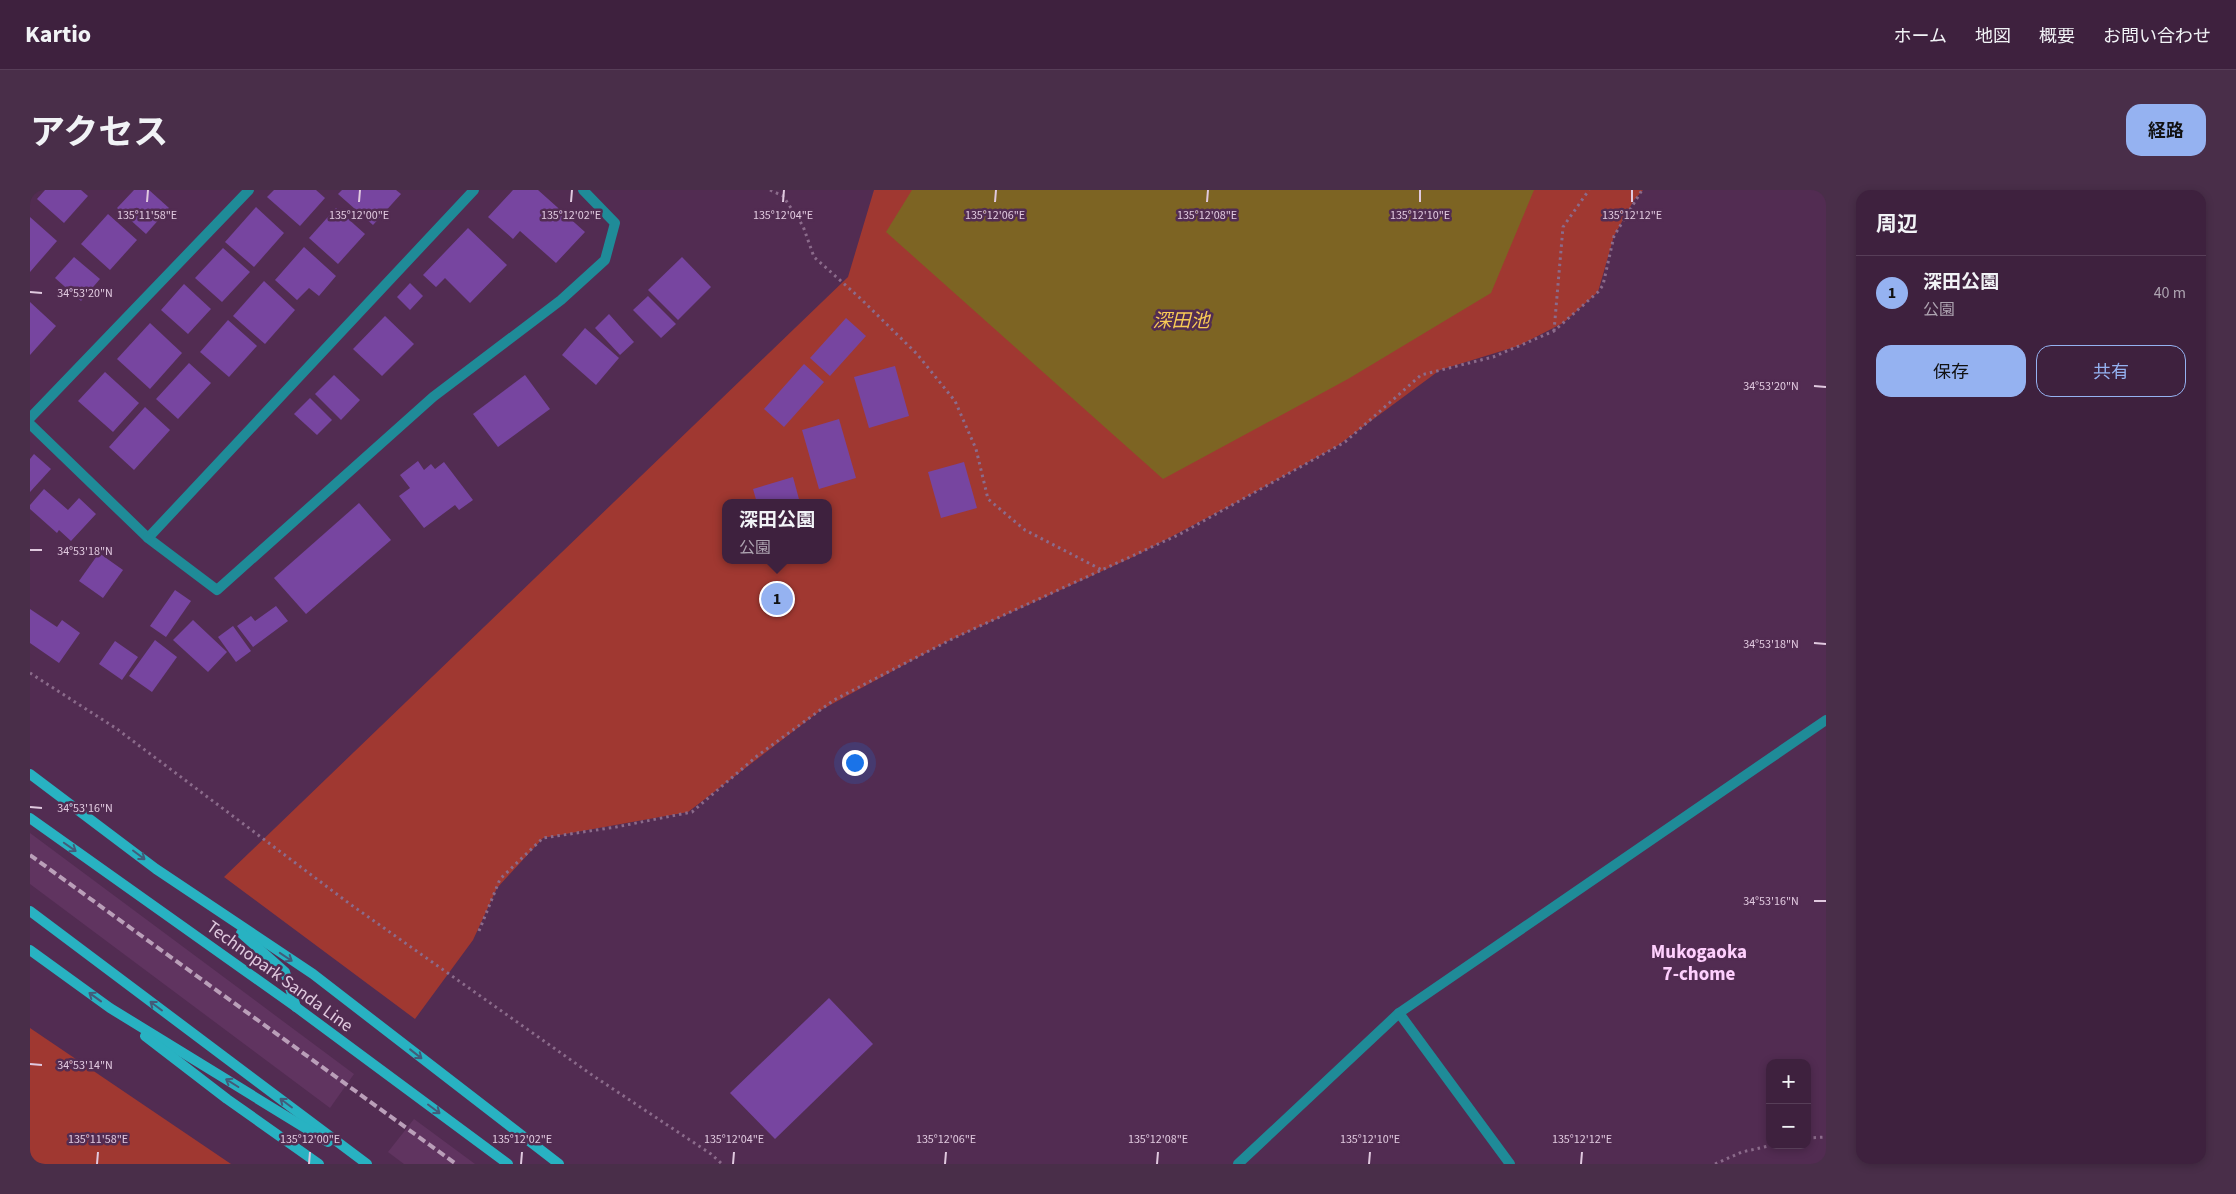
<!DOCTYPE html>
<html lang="ja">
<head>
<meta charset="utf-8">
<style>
  :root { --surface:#3e213e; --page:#492e49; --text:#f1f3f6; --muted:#ada3b0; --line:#573e58; --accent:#95b2f1 }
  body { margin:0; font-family:"Source Sans 3","Noto Sans JP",sans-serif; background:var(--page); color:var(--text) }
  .controls { position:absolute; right:15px; bottom:15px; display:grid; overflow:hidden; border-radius:10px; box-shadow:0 2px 8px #0003 }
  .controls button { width:45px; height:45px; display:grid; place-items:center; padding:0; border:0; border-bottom:1px solid var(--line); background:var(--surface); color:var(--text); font:25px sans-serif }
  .you { position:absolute; left:824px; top:572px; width:18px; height:18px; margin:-12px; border:4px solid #fff; border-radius:50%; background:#1a73e8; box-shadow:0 0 0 8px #1a73e833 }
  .badge { display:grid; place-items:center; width:32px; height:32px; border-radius:50%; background:var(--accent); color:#111; font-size:16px; font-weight:700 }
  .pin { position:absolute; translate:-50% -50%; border:2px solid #fff; box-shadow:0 1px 5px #0006 }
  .popup { position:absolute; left:692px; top:309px; width:110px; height:65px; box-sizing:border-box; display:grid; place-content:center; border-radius:10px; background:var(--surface); filter:drop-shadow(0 1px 4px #0005); font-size:16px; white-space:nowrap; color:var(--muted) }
  .popup b { font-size:19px; color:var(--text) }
  .popup::after { content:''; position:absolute; left:50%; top:100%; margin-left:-10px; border:10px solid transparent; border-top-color:var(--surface) }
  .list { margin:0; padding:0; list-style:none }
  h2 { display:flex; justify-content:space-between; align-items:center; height:65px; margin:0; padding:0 20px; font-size:21px }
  h2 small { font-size:16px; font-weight:400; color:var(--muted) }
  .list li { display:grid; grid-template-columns:32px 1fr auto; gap:15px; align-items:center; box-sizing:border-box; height:75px; padding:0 20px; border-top:1px solid var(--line) }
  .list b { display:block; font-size:19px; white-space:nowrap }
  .list p { margin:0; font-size:16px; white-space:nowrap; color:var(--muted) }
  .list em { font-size:16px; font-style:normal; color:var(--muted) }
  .actions { display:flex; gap:10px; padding:15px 20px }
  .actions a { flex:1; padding:11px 0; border:1px solid var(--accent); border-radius:15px; text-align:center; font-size:18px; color:var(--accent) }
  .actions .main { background:var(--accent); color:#111 }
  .map { position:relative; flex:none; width:1796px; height:974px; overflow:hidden; border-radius:15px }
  header { display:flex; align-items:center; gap:30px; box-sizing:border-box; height:70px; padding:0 25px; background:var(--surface); border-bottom:1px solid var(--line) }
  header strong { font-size:24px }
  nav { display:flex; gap:28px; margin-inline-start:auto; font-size:18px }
  .intro { display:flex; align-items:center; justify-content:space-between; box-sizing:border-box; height:120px; padding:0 30px }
  h1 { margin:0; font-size:35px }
  .button { padding:12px 22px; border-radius:15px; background:var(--accent); color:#111; font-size:18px; font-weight:700 }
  main { display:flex; gap:30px; padding:0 30px }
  aside { flex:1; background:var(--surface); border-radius:15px; box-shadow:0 2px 8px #0003 }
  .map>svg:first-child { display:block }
  .built { fill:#603460 }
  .green { fill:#a03831; fill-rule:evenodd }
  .water { fill:#7d6423 }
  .building { fill:#7745a0 }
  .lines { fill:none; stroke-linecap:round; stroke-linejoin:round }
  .path { stroke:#8b6b8b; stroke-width:3; stroke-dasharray:2.5 4; stroke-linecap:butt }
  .minor { stroke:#1f8b98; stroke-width:10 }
  .tertiary { stroke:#1f8b98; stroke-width:10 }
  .secondary { stroke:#28b2c2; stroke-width:10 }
  .rail { stroke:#ba9fb9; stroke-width:4; stroke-dasharray:8 4; stroke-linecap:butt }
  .oneway { stroke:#435b79 }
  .ticks { fill:none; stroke:#e0c9df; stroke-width:2 }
  .labels { text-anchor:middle; stroke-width:5; stroke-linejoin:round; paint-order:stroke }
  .street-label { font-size:18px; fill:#e0c9df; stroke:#522c52 }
  .water-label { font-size:19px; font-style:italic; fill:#f8ca56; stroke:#522c52 }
  .neighbourhood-label { font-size:19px; font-weight:bold; fill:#fecffd; stroke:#522c52 }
  .ticks-label { font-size:12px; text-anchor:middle; fill:#e0c9df; stroke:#522c52; stroke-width:5; stroke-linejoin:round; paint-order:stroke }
</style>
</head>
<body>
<header>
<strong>Kartio</strong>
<nav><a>ホーム</a><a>地図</a><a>概要</a><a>お問い合わせ</a></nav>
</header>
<div class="intro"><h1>アクセス</h1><a class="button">経路</a></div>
<main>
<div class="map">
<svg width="1796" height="974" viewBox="0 0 1796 974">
  <rect width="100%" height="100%" fill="#522c52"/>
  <g class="built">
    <polygon points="0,643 324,884 300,918 0,694"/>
    <polygon points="384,929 445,974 374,974 358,962"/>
  </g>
  <g class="green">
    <path d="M844 0H1613L1604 10 1584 46 1568 102 1533 133 1488 156 1410 180 1307 256 1209 311 1105 366 916 452 791 520 658 622 513 648 467 698 443 750 385 829 194 687 818 87ZM696 313H798V370H696Z"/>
    <polygon points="0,838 201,974 0,974"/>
  </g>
  <polygon class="water" points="882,0 1504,0 1461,103 1318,189 1133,289 856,42"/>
  <g class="building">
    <polygon points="15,0 51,0 58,6 34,33 7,9"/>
    <polygon points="104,0 119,0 139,18 116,44 87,18"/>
    <polygon points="244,0 286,0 295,8 270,36 237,7"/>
    <polygon points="312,0 366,0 371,4 343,35 308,4"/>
    <polygon points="483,0 508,0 555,42 526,73 490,41 483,49 458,27"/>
    <polygon points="226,17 254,43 224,77 195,52"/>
    <polygon points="306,18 335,44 308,74 279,48"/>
    <polygon points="78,24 107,50 80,80 51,54"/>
    <polygon points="0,27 27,51 0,82"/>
    <polygon points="438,38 477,75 440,113 415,88 406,97 393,85"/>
    <polygon points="274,57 306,86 289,106 279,98 267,110 245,90"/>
    <polygon points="193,58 220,82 192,112 165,88"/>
    <polygon points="44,67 70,89 51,111 25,88"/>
    <polygon points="652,67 681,97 648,130 618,100"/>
    <polygon points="234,91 265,120 235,154 203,126"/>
    <polygon points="380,93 393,106 380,120 367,107"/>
    <polygon points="154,94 181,119 158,144 131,120"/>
    <polygon points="618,106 646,134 631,148 603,120"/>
    <polygon points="0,112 26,136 0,165"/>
    <polygon points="579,124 604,152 590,165 565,138"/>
    <polygon points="355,126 384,154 352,186 323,159"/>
    <polygon points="816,128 836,146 800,186 780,168"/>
    <polygon points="198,130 227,156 199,187 170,162"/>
    <polygon points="120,133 152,163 120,199 87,169"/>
    <polygon points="555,138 589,168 566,195 532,165"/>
    <polygon points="159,173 181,193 148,229 126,209"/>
    <polygon points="774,174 794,192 754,237 734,219"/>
    <polygon points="865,176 879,226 839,238 824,187"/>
    <polygon points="75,182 109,213 83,242 48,211"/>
    <polygon points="304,185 330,210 311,230 285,204"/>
    <polygon points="495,185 520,219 468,257 443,224"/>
    <polygon points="280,208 302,230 287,245 264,224"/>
    <polygon points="115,217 140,240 104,280 79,257"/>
    <polygon points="809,229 826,288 789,299 772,240"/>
    <polygon points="4,264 21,279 0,302 0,269"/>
    <polygon points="388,271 394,280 401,274 405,279 414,272 443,310 429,320 425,315 394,338 369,306 380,298 370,285"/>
    <polygon points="934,272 947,318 911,328 898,282"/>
    <polygon points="763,287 770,313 727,313 723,299"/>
    <polygon points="14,299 38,320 49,308 66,324 41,351 29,340 27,343 0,319 0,315"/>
    <polygon points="329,313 361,350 276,424 244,388"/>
    <polygon points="69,363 93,380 73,408 49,391"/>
    <polygon points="145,400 161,411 136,447 120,436"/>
    <polygon points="246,416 258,431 223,457 207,436 221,426 225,431"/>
    <polygon points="0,419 27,437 32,430 50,443 29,473 0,453"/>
    <polygon points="163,430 197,462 178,482 143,450"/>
    <polygon points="203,436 221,461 206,472 188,447"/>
    <polygon points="125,450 147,467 122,502 99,486"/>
    <polygon points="85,451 108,467 92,490 69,474"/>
    <polygon points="799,808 843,854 745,949 700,903"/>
  </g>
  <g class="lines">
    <g class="path">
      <polyline points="740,0 753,6 773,36 784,67 831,109 887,164 925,211 946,259 958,309 995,340 1072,380"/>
      <polyline points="1524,141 1533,37 1559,0"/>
      <polyline points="0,483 87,539 320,714 565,887 681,964 692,974"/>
      <polyline points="449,741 470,689 513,648 586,637 662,622 727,566 804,510 924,448 1150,344 1315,252 1391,185 1463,167 1524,141 1568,102 1573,95 1584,46 1612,0"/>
      <polyline points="1777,948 1796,947"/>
      <polyline points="1685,974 1712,962 1743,955"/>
    </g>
    <g class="minor">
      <polyline points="0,228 219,0"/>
      <polyline points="0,234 118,348 444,0"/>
      <polyline points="118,348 187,400 403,207 531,110 575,70 585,33 553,0"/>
      <polyline points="1208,974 1369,823"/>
    </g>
    <polyline class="tertiary" points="1480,974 1369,823 1796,530"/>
    <g class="secondary">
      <polyline points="0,584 126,679 283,784 529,974"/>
      <polyline points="0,628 266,817 478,974"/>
      <polyline points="0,721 337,974"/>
      <polyline points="211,743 255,782 266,817"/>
      <polyline points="0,760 80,818 298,952"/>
      <polyline points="115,846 197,909 289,974"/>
    </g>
    <polyline class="rail" points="0,665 426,974"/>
  </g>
  <defs><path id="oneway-shaft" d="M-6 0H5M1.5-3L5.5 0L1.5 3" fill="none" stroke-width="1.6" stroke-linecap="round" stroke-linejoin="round" transform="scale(1.25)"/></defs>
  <g class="oneway">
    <use href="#oneway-shaft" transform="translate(40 657) rotate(35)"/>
    <use href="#oneway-shaft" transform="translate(109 665) rotate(37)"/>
    <use href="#oneway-shaft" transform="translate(256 767) rotate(34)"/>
    <use href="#oneway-shaft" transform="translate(65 807) rotate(-144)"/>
    <use href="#oneway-shaft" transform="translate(126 816) rotate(-143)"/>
    <use href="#oneway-shaft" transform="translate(386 864) rotate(38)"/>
    <use href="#oneway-shaft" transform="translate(202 893) rotate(-148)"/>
    <use href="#oneway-shaft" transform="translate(256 913) rotate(-143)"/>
    <use href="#oneway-shaft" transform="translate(404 919) rotate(37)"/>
  </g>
  <path class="ticks" d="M117 12 118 0M329 12 330 0M541 12 542 0M753 12 754 0M965 12 966 0M1177 12 1178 0M1390 12V0M1602 12V0M0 102 12 103M1784 196 1796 197M0 360H12M1784 453 1796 454M0 617 12 618M1784 711H1796M0 874 12 875M67 974 68 962M279 974 280 962M491 974 492 962M703 974 704 962M915 974 916 962M1127 974 1128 962M1339 974 1340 962M1551 974 1552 962"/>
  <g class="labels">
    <g class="street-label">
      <text transform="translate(250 786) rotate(36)" y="6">Technopark Sanda Line</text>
    </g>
    <g class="water-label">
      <text x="1151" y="137">深田池</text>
    </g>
    <g class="neighbourhood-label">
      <text x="1669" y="768">Mukogaoka<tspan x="1669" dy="22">7-chome</tspan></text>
    </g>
  </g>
  <g class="ticks-label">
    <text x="117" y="29">135°11'58"E</text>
    <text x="329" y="29">135°12'00"E</text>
    <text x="541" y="29">135°12'02"E</text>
    <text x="753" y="29">135°12'04"E</text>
    <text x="965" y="29">135°12'06"E</text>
    <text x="1177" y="29">135°12'08"E</text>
    <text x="1390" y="29">135°12'10"E</text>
    <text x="1602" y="29">135°12'12"E</text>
    <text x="55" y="107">34°53'20"N</text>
    <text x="1741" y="200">34°53'20"N</text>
    <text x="55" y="365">34°53'18"N</text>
    <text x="1741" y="458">34°53'18"N</text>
    <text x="55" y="622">34°53'16"N</text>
    <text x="1741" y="715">34°53'16"N</text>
    <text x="55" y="879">34°53'14"N</text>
    <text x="68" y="953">135°11'58"E</text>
    <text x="280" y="953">135°12'00"E</text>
    <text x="492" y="953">135°12'02"E</text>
    <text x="704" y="953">135°12'04"E</text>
    <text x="916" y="953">135°12'06"E</text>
    <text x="1128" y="953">135°12'08"E</text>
    <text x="1340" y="953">135°12'10"E</text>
    <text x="1552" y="953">135°12'12"E</text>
  </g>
</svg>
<div class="controls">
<button>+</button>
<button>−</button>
</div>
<div class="you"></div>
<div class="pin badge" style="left:747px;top:409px">1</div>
<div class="popup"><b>深田公園</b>公園</div>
</div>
<aside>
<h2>周辺<small></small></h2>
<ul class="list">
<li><span class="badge">1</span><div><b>深田公園</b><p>公園</p></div><em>40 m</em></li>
</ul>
<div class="actions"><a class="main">保存</a><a>共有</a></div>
</aside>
</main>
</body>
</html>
